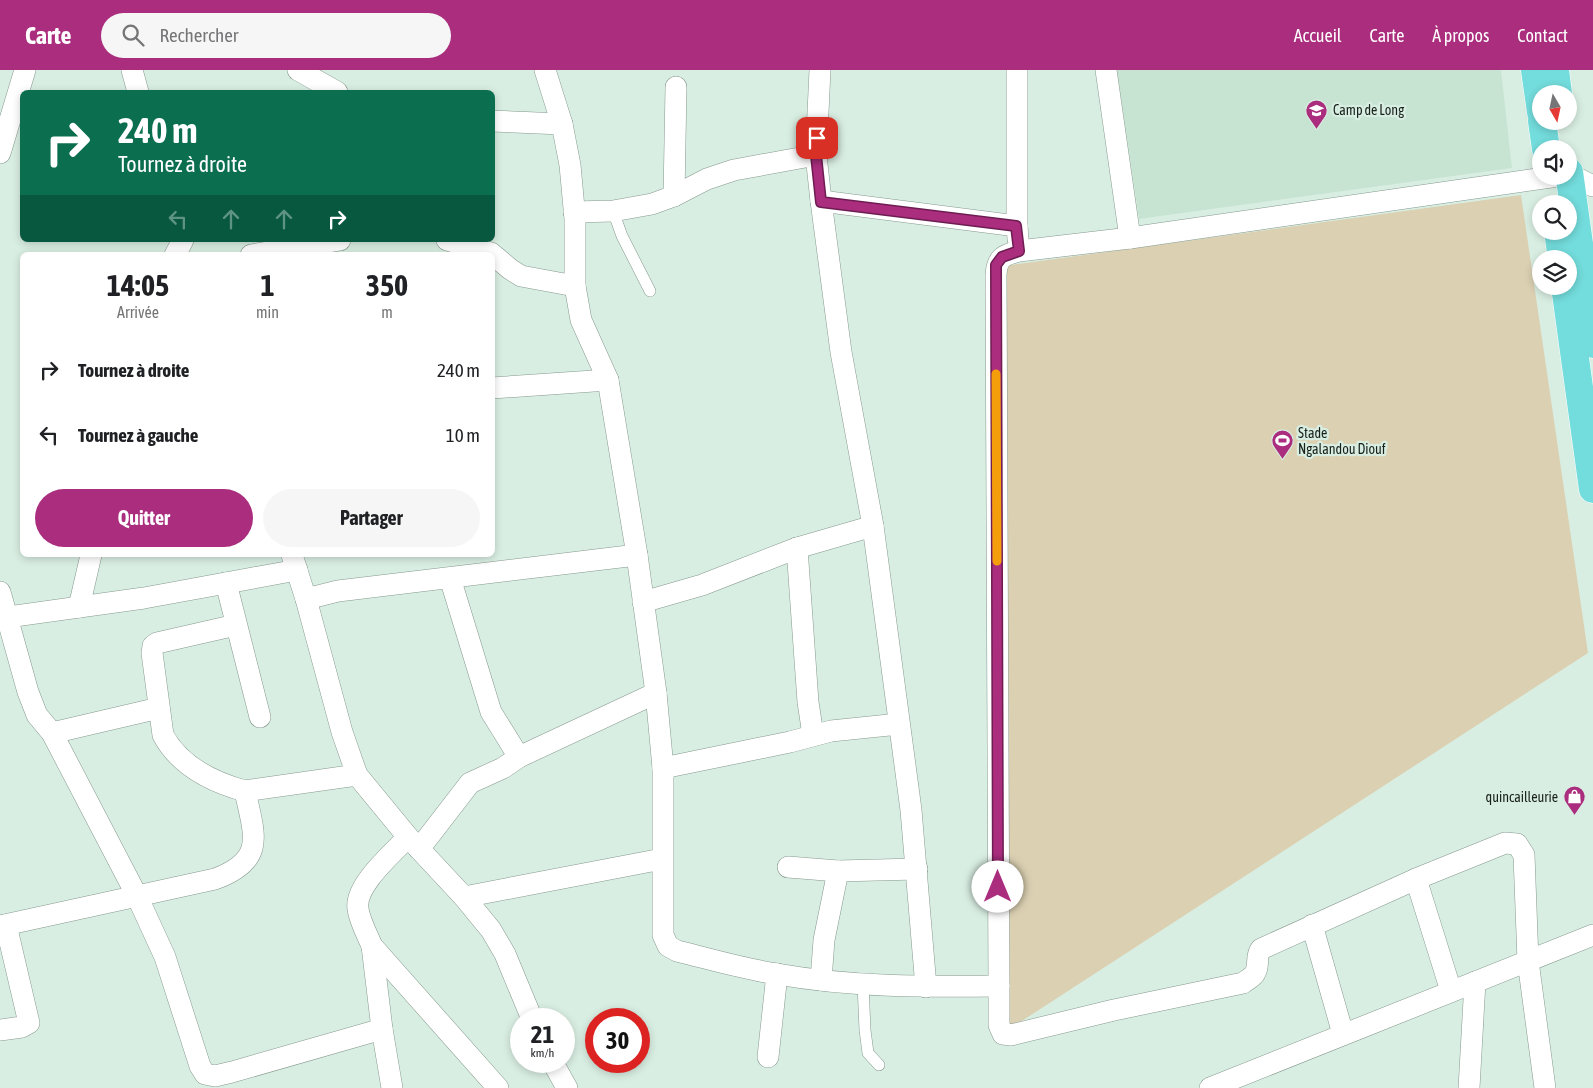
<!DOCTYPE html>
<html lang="fr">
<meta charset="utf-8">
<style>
:root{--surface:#fff;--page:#f6f6f6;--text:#202124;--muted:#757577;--accent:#aa2d7e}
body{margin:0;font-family:"Asap Condensed",sans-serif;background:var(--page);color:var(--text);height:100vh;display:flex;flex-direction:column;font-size:19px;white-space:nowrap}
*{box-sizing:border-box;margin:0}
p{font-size:16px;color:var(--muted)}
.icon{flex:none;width:28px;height:28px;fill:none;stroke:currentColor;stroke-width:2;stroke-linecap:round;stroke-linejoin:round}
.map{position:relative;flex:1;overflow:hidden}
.panel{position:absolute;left:20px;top:182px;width:475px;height:305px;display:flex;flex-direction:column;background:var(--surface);border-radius:8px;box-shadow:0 2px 8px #0003}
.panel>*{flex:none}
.guide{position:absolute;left:20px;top:20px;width:475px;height:152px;border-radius:8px;box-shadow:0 2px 8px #0003;background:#0b6e4f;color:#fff;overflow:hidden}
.needle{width:32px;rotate:171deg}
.buttons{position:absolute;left:1532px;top:15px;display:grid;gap:10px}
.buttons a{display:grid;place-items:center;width:45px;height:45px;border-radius:50%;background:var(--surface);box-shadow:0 2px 8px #0003;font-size:25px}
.speed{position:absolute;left:510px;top:938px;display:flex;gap:10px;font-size:25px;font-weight:700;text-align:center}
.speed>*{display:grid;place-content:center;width:65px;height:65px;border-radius:50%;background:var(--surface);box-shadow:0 2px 8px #0003;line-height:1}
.speed small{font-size:12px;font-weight:400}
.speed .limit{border:8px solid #d22;background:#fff;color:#111}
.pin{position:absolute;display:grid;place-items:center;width:42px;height:42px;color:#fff;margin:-21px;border-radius:10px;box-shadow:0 2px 8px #0006}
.me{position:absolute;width:55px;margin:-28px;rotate:0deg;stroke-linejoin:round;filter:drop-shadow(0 0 4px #0008)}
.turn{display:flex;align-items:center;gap:18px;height:105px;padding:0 15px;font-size:22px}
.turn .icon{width:65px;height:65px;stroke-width:2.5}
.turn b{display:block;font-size:35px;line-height:42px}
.lanes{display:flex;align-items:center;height:48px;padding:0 15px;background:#0003;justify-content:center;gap:25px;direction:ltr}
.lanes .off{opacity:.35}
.eta{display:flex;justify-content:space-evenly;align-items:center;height:85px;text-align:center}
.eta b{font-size:30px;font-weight:700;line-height:35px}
.primary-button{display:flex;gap:10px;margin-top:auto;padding:10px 15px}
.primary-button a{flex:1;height:58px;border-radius:30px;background:var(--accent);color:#fff;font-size:20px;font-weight:700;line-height:58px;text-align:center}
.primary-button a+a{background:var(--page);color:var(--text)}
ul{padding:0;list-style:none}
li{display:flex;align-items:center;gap:15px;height:65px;padding:0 15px}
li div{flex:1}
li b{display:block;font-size:19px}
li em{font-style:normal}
header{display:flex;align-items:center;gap:30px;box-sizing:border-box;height:70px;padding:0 25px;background:var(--accent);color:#fff}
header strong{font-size:24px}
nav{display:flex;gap:28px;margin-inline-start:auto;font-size:18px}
.search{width:350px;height:45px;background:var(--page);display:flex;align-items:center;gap:12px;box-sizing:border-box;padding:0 18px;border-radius:28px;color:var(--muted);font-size:19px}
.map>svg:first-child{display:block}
.built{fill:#c7e4d3}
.green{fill:#dbd0b2}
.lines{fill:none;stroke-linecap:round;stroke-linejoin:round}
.service-casing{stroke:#86998e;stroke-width:12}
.minor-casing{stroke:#86998e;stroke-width:22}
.primary-casing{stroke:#fff;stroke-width:29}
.service{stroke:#fff;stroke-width:11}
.minor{stroke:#fff;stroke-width:21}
.primary{stroke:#73dcdc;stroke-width:28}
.route-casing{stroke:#6e1d52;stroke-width:12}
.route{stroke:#aa2d7e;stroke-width:9}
.slow{stroke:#f59e0b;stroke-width:9}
.labels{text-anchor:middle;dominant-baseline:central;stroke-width:4.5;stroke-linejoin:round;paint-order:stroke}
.poi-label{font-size:14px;fill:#19211c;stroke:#d9eee2;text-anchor:start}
</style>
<header>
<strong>Carte</strong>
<div class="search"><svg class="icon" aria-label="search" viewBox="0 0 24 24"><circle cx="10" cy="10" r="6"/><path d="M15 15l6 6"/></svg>Rechercher</div>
<nav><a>Accueil</a><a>Carte</a><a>À propos</a><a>Contact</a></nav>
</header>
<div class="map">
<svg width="1593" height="1018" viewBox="0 0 1593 1018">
<rect width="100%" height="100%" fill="#d9eee2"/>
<polygon class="built" points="1117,0 1501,0 1512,98 1139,149"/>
<polygon class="green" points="1521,125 1588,583 1008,960 1004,196"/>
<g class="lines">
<defs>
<g id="service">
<polyline points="613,141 622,166 650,221"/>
<polyline points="863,914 865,960 868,983 879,995"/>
</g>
<g id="minor">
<polyline points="132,0 138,22"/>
<polyline points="298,0 337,22"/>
<path d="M545,0L562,54L570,95L575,149V216L581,250L608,310L637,485L656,623L663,698V865L668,876L677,881C710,889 743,899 777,904C850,917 925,917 999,916"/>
<polyline points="820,0 816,85 821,131 841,282 873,456 911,740 926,917"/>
<polyline points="1017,0 1017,156 1018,169"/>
<polyline points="1106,0 1130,168"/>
<polyline points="492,51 562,54"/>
<polyline points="0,83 25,0"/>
<polyline points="1569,104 1593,116"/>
<polyline points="674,126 676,17"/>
<polyline points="821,131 1017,156"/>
<polyline points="574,142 613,141 652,134 674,126 707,109 734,100 816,85"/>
<polyline points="447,170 491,183 510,199 521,206 575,216"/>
<polyline points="175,185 183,170"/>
<polyline points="251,185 340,170"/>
<polyline points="492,318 608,310"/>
<polyline points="797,478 808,632 813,665"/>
<polyline points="292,485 306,529 342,662 357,705 408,767 464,827 491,860 505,884 532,949"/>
<polyline points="450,508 491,642 519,687"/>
<polyline points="226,513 260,647"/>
<polyline points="0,522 28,622 37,645 52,663 137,826 165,887 200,996 205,1004 215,1006 232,1002 382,959"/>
<polyline points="306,529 338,521 637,485"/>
<polyline points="643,532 702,515 797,478 873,456"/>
<polyline points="79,537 91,485"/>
<polyline points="0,548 144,528 297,500"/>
<path d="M236,555L157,573L153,576L152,583L163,665C179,695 212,712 245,721L357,705"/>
<polyline points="52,663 159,638"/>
<polyline points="663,698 790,672 831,661 899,654"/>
<path d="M408,767C392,784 354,816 358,839C360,852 367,864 372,876L498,1018"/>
<polyline points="419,779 470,713 503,698 519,687 656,623"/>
<polyline points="788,797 838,801 917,799"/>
<polyline points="1416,809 1451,921"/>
<polyline points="464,827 662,789"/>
<polyline points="1312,855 1343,964"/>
<path d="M0,856L215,809C267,790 254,764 245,721"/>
<polyline points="372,876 382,959 392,1018"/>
<polyline points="821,910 824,870 838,801"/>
<polyline points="0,960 22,957 29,953 6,855"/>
<polyline points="768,987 777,904"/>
<polyline points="552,991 567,1018"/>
<polyline points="1210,1018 1593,865"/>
<polyline points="1469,1018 1475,912"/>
<path d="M1545,1018L1528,891L1524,785L1517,774L1505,773L1416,809L1261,879C1255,886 1260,895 1255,903C1253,907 1247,910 1243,913L1114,940L1011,965L1003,964L999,955V916L996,205C997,187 1004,185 1019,181L1130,168L1558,106"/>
</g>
<g id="primary">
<polyline points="1535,0 1541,42"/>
<polyline points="1555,0 1558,24"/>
<polyline points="1542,51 1546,79"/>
<polyline points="1569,102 1593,274"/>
<polyline points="1558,161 1562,189"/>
<polyline points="1565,216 1593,419"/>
</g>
</defs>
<use href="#service" class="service-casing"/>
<use href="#minor" class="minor-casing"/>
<use href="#primary" class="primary-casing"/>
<use href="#service" class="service"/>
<use href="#minor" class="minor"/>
<use href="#primary" class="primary"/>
</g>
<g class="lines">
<defs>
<polyline id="route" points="817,68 816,85 821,132 1016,156 1019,181 1002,187 996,195 998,817"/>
</defs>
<use href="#route" class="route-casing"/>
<use href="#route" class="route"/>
<polyline class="slow" points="996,304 997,491"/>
</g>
<defs>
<symbol id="school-pin" viewBox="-11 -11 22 30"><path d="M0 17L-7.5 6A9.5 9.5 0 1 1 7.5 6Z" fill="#aa2d7e" stroke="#d9eee2"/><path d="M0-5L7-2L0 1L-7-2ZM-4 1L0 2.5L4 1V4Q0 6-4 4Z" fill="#fff"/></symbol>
<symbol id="stadium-pin" viewBox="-11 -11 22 30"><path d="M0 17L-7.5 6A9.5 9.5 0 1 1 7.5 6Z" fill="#aa2d7e" stroke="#d9eee2"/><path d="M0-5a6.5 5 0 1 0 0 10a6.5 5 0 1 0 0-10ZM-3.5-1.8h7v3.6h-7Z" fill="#fff"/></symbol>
<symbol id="shop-pin" viewBox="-11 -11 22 30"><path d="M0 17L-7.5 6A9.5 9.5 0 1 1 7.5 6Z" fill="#aa2d7e" stroke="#d9eee2"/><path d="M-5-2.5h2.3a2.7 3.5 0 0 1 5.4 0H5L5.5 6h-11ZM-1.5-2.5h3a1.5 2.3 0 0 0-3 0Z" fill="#fff"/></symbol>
</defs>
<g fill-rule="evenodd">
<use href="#school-pin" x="1304" y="28" width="25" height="34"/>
<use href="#stadium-pin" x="1270" y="358" width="25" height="34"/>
<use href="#shop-pin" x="1562" y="714" width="25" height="34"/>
</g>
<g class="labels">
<g class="poi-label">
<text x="1333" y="40">Camp de Long</text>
<text x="1298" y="363">Stade<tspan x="1298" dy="16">Ngalandou Diouf</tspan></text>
<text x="1558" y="727" text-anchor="end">quincailleurie</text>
</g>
</g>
</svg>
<div class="buttons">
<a><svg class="needle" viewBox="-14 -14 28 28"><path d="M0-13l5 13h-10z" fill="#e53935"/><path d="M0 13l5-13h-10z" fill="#757577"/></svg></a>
<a><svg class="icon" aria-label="sound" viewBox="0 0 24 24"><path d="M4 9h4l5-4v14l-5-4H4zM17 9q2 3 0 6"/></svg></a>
<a><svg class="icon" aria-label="search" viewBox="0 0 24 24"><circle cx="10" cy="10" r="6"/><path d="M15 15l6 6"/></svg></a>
<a><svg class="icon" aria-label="layers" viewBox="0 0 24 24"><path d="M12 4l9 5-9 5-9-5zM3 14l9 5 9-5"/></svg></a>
</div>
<div class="speed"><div>21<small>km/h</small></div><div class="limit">30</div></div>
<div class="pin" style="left:817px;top:68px;background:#d93025"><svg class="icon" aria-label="arrive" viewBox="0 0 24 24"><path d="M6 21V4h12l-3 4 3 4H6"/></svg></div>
<svg class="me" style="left:998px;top:817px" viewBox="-20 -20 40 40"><circle r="19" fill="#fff"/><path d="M0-13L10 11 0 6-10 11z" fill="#aa2d7e"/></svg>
<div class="guide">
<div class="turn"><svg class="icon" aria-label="right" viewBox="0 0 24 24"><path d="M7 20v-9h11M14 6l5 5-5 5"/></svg><div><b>240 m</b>Tournez à droite</div></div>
<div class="lanes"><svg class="icon off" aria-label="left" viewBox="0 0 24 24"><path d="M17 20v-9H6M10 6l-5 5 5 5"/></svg><svg class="icon off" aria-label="ahead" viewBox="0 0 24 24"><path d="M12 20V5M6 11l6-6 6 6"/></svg><svg class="icon off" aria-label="ahead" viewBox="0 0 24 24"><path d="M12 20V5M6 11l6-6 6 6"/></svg><svg class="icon" aria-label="right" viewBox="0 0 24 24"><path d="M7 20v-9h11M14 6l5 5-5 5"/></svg></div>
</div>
<section class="panel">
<div class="eta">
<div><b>14:05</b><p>Arrivée</p></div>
<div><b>1</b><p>min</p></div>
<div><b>350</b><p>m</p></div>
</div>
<ul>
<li><svg class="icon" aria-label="right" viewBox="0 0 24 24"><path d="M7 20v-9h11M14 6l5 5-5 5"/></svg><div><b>Tournez à droite</b></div><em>240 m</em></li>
<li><svg class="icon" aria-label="left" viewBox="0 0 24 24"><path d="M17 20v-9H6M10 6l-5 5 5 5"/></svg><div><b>Tournez à gauche</b></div><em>10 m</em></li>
</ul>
<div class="primary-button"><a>Quitter</a><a>Partager</a></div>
</section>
</div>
